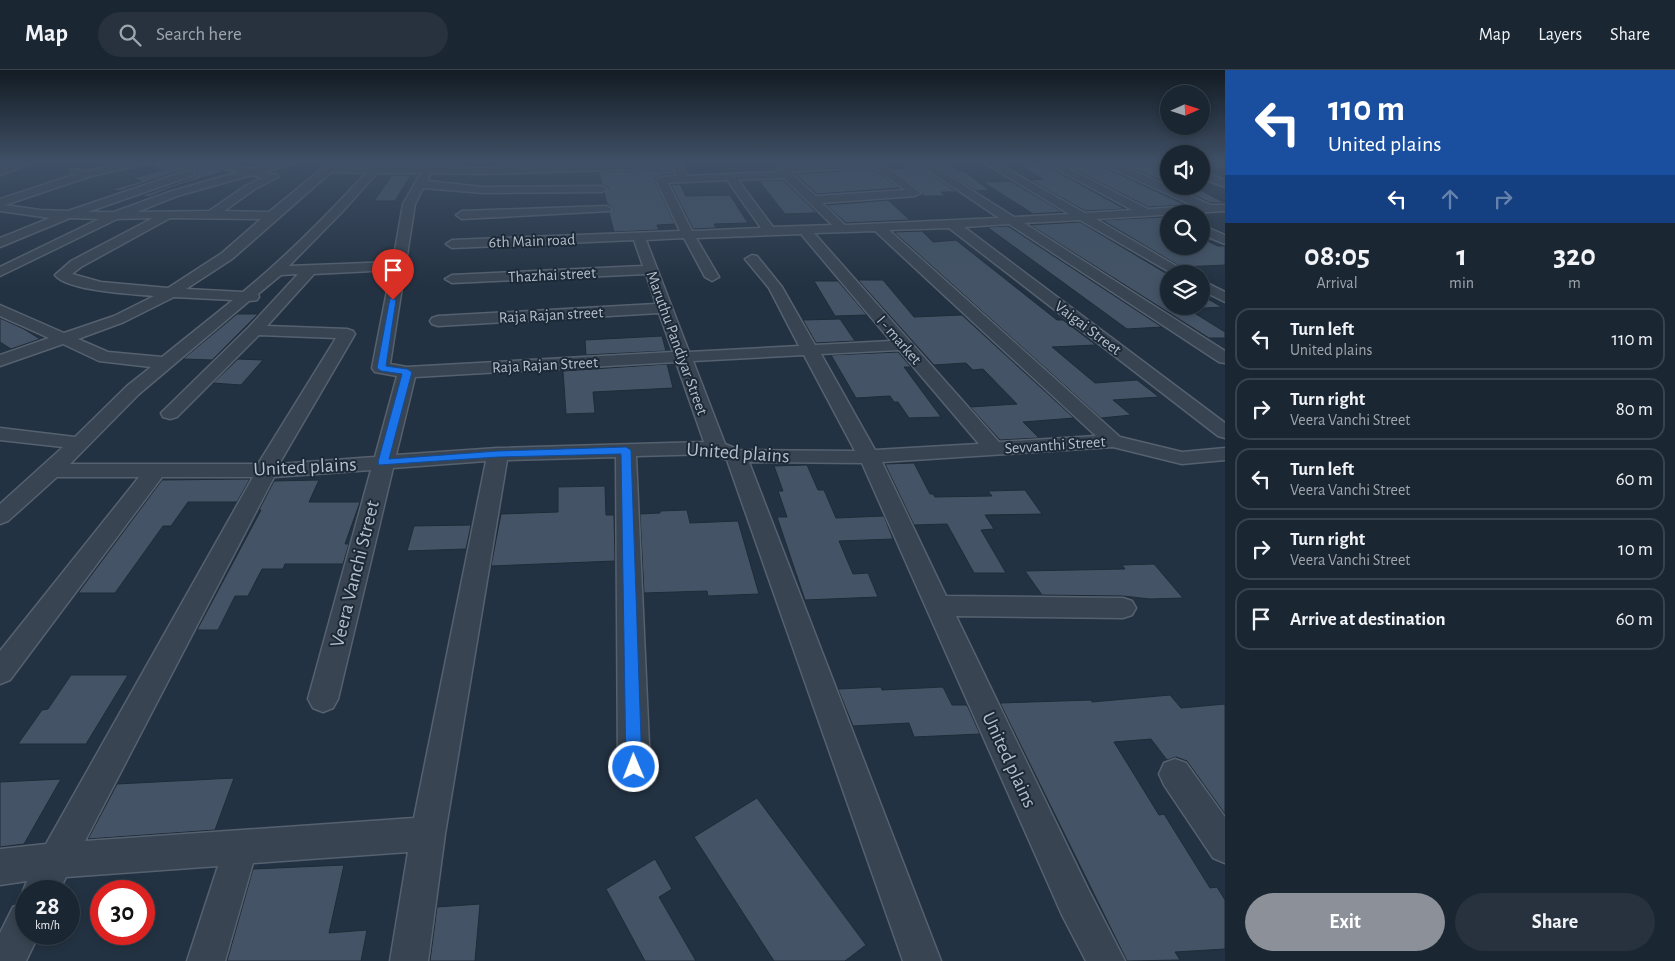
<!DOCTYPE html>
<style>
:root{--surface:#1a2632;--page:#27323e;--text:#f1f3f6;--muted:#9fa5ac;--line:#38434d;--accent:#8c9099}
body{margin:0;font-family:"Alegreya Sans",sans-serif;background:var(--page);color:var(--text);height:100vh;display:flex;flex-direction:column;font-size:19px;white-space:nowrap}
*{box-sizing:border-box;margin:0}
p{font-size:16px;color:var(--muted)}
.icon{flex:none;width:28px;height:28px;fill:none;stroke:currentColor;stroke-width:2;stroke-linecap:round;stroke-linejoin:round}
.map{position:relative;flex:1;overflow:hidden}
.sheet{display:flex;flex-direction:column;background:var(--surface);width:450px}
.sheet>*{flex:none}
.top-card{background:#1a4fa0;color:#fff;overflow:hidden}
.needle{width:32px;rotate:87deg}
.buttons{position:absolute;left:1160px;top:15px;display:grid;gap:10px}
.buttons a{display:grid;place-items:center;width:50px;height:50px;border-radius:50%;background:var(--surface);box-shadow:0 2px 8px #0003,0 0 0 1px var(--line);font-size:25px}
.speed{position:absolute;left:15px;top:810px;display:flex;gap:10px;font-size:25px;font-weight:700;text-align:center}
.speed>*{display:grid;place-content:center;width:65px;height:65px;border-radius:50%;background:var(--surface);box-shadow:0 2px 8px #0003,0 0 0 1px var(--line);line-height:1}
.speed small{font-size:12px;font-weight:400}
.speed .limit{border:8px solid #d22;background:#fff;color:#111}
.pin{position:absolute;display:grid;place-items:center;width:42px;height:42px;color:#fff;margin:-51px -21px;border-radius:50% 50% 50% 0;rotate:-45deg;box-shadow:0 0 5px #0007}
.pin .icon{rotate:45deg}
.me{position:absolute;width:55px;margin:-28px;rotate:359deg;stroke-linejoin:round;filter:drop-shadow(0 0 4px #0008)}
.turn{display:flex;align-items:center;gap:18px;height:105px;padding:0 20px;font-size:22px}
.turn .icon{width:65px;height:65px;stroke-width:2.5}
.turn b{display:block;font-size:35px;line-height:42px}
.lanes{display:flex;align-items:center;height:48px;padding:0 20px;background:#0003;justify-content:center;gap:25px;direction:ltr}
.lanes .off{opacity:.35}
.eta{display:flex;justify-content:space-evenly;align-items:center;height:85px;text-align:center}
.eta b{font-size:30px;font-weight:700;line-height:35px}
.button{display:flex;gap:10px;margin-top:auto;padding:10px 20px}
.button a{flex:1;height:58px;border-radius:30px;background:var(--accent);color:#fff;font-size:20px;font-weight:700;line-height:58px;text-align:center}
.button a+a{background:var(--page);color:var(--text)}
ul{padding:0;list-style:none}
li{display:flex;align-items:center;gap:15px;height:62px;margin:0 10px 8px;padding:0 10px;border:2px solid var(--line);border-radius:15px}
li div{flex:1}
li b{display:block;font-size:19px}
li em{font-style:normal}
header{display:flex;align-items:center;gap:30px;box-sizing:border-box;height:70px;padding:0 25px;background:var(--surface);border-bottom:1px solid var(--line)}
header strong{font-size:24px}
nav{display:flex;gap:28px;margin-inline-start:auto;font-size:18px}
.search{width:350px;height:45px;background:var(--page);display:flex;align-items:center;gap:12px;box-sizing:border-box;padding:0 18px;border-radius:28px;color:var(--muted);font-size:19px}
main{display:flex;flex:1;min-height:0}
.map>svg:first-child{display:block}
.building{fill:#445466;stroke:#1f2b38}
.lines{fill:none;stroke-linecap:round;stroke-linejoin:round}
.minor-casing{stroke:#56616f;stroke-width:3}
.minor{fill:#384451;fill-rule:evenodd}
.route{fill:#1a73e8;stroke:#114b97}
.labels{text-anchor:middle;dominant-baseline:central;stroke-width:4;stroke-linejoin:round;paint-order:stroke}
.far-street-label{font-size:16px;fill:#b4becc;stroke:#1c2936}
.street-label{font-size:20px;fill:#b4becc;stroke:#1c2936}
</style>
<header>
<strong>Map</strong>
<div class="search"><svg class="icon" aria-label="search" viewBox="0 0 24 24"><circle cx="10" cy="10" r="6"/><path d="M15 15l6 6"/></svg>Search here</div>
<nav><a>Map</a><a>Layers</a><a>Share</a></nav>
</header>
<main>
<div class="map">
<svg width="1225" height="891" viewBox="0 0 1225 891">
<rect width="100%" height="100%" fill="#233242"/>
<g class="building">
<polygon points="149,92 198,92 201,96 225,101 173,117 149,127 141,126 195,107 197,104 196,100 185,99 120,121 110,120 141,111 133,108 163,100 148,94"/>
<polygon points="898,92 914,92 957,122 941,122 945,126 919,126 923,124 922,122 892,99 906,98"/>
<polygon points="930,92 947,92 959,101 964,101 989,120 976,121"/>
<polygon points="1097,92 1101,96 1186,135 1148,137 1062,93"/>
<polygon points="1118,92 1160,92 1169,95 1169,114"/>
<polygon points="1043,93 1043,94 1125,139 1085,141 1030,110 1043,109 1016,94"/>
<polygon points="672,100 673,104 661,105 654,109 675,154 657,155 659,160 614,162 609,143 614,139 607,134 604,123 609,118 602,114 599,102"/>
<polygon points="842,101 876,101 900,118 817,124 795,104"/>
<polygon points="392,105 411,105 395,131 374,131"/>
<polygon points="775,110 783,110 817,143 785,144 759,111"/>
<polygon points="1010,111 1063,142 1033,144 983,112"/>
<polygon points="680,114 686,126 730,125 748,153 714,154 716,158 693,159 671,115"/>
<polygon points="1173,116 1193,116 1225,133 1211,133"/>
<polygon points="888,130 910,150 846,153 826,135"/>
<polygon points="1161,147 1169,151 1169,176 1201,176 1201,168 1218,176 1225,176 1225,195 1181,197 1102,150"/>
<polygon points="1080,152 1169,205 1169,236 1201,236 1201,225 1222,237 1188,239 1225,262 1225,268 1209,268 1030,155"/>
<polygon points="1008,156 1162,257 1127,259 987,157"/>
<polygon points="922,161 933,172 956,170 1057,250 1063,250 1096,275 1052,277 1095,313 1137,310 1159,327 1113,330 1131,345 1101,348 894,162"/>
<polygon points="858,210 883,210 914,247 962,245 1074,348 1023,352 1039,368 1000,370 970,337 1017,334 983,299 973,300 966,293 934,295"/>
<polygon points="814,211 838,211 867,245 835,246"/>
<polygon points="237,244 258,244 212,290 183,289"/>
<polygon points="0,248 24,259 40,269 11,279 0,272"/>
<polygon points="840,249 855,271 816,273 803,250"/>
<polygon points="662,266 666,281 586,285 585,270"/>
<polygon points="898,282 911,297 904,297 941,347 909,348 898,332 894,332 890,326 856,328 831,285"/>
<polygon points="238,289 263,290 241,315 213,313"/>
<polygon points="667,294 673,318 593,322 595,343 566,344 563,301"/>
<polygon points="914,393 930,424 933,424 935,427 992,426 988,421 1025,420 1042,444 985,445 994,459 981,460 1006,503 974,503 947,454 914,455 885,394"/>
<polygon points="807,395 818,420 824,420 836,448 884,446 893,469 839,471 853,504 868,503 878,527 805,530 777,447 787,447 778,421 783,421 774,396"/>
<polygon points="250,409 237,432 188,432 171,456 163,456 115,523 78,523 162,410"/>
<polygon points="319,410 309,432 360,432 345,474 349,474 343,494 285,494 283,499 262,499 248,526 235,526 218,560 197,560 261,440 259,440 274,411"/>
<polygon points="605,416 606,445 614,445 615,491 491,496 501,444 558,442 558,417"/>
<polygon points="687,440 690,453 738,451 759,524 708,526 707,521 644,523 640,444 660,443 660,441"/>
<polygon points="471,455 466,479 407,481 414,456"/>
<polygon points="1154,494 1183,528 1150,529 1123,526 1042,525 1025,501 1125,499 1122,495"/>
<polygon points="71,605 128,605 86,674 18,674 42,640 48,639"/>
<polygon points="881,617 882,620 943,617 952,635 967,635 980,664 914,667 909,653 853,656 838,619"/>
<polygon points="1170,625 1181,638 1225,634 1225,744 1187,691 1176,687 1167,690 1151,669 1114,672 1159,745 1164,744 1210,818 1217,817 1225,830 1225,879 1175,882 1180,890 1127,891 1000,633 1091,630 1092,632"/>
<polygon points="234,708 215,760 88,769 117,714"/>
<polygon points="61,709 24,774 0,777 0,712"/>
<polygon points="757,728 866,875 845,891 774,891 694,767"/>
<polygon points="655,789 672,819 659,827 696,891 645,891 606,819"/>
<polygon points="344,795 329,863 367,860 361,891 227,891 253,799"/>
<polygon points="480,834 475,891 430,891 437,837"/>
</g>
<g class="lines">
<defs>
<g id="minor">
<polygon points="21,92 35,92 0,105 0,99"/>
<path d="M130,92H147L146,94L91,106L5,135L40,140L68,141L186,101H194L195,103L194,105L88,142H114L169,122L239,102L201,94L200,92H218L251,99L278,92H293L292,94L264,102L277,105L278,107L255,119L224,141L269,142L324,97H371L376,92H384L382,97H424L427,92H437L434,97L482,98L680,92L687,106L778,102L777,100L782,97L834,94L833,92L883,94L921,123L915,126L822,133L845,155L999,148L916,92H927L1014,147L1069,144L983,92H995L1085,143L1132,140L1044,92H1056L1148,139L1194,136L1102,94L1101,92H1114L1211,135H1225V141C1180,144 1141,146 1096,149L1190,204H1173L1080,150L1024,153L1225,281V293L1219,292L1009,154L964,157L1225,353V368L1218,366L949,158L889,160L1120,367L1182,382L1225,378V390L1182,394L1113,377L882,392L946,526L1123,528L1132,531L1136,538L1132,545L1123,548L956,546L1088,819L1125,891H1086L1062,845L862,393L749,392L941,891H903L727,390L713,384L636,386L650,697L645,707L634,712L623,707L618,697L616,387L507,390L445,764L428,891H390L408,782L253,793L225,891H187L218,796L66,807L59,821H26V829L23,821L27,811L0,815V779L46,774L253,407H162L10,610L0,614V581L139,407H57L8,451L0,454V434L63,377L0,370V358L75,367L127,316L151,297L99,291L63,274L0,296V285L49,268L0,246V235L64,263L114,246L154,226C133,224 67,221 55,205L71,191L153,148L117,149L0,206V197L99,149L70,148L0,177V168L50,148L0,141V129L76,104L71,103V99L88,101ZM673,98L676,106L661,107L656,110L680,161L452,170L446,174L452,178L634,170L643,196L452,205L445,209L452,213L646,204L656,234L438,246L432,248L430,251L432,254L438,256L659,243L673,282L407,297L390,294L415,134L423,118L483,123L602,122L607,119L602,116L483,117L427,111L431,103L482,104ZM842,99H877L905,120L816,126L790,102ZM331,102L366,103C327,145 287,186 243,222L186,219L232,189ZM377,103H421L403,134L393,192L289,196L342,142ZM252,105L263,108L247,115L209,141L137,142L177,126ZM784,108L832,155L773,157L738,110ZM727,110L761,158L692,161L668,113ZM170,148L261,149L222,183L168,218L101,212L72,204L81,197ZM875,161L1096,366L999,372L814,163ZM801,164L891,271L815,275L782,217L757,186L752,185L745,189L769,218L799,276L689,282L646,170L684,168L705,207L712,211L719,207L696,168ZM391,200L372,298L375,302L397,306L375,387L279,394L355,264L353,261L347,259L267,256L314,204ZM298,204L249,257L161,343L163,347L170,349L177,347L259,265L336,268L258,394H70L139,324L249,231L257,230L259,227L258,224L281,205ZM174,227L233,230L162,287L108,282L78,269L124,252ZM899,280L979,374L875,380L821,284ZM804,285L855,381L739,380L725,374L693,291ZM676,292L704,372L498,378L396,385L415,307ZM486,391L414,748L85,771L274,407L371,400L308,629L313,638L323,642L333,638L338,629L393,398Z"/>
<polygon points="1201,92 1225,92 1225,95 1201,96"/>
<polygon points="1201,101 1225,110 1225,117 1201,108"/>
<polygon points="606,136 612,139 610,141 462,149 456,145 462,141"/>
<polygon points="1201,155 1225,165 1225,174 1201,164"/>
<polygon points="1201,210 1225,222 1225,232 1201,220"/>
<polygon points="1175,689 1186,693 1225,747 1225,793 1213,788 1164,715 1159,704 1164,693"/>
<polygon points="26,832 26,864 39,864 26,891 0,891 0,863 13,837"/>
</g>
</defs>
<use href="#minor" class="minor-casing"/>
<use href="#minor" class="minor"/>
</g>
<linearGradient id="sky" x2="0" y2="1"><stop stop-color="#131c24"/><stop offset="0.42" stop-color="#3f4f65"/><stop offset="1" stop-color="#3f4f65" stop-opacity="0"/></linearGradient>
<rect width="1225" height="217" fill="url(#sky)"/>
<polygon class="route" points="390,228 396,230 386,296 407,299 412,302 389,389 498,381 626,377 631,380 642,697 640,702 634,705 629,702 626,697 621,384 498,387 379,395 378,392 402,304 381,301 377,298"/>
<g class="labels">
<g class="far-street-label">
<text transform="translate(532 171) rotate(-2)">6th Main road</text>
<text transform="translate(552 205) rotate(-3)">Thazhai street</text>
<text transform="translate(551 245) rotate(-3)">Raja Rajan street</text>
<text transform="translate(1088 258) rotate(37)">Vaigai Street</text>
<text transform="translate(899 270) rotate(49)">I - market</text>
<text transform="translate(677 273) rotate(70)">Maruthu Pandiyar Street</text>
<text transform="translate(545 295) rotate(-3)">Raja Rajan Street</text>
<text transform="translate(1055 375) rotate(-4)">Sevvanthi Street</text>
</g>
<g class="street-label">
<text transform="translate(738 383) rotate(4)">United plains</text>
<text transform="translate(305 397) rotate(-3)">United plains</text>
<text transform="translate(355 504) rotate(-76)">Veera Vanchi Street</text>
<text transform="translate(1009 690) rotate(65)">United plains</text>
</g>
</g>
</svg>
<div class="buttons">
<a><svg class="needle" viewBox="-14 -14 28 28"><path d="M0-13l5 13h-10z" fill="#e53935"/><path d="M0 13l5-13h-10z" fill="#9fa5ac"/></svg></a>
<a><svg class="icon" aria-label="sound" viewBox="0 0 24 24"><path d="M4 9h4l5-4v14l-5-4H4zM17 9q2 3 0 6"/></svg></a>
<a><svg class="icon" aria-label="search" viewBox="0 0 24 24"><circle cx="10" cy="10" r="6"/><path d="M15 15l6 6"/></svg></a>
<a><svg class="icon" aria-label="layers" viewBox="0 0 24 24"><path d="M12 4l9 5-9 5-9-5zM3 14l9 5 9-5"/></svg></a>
</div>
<div class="speed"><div>28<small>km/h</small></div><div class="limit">30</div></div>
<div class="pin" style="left:393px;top:230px;background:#d93025"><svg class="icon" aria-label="arrive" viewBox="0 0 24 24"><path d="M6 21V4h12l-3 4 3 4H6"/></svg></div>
<svg class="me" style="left:634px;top:697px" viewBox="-20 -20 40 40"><circle r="17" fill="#1a73e8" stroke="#fff" stroke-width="3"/><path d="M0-11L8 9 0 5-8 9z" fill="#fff"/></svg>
</div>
<section class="sheet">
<div class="top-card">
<div class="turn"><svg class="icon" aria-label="left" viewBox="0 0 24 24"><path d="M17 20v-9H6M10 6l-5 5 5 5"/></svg><div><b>110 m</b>United plains</div></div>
<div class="lanes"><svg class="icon" aria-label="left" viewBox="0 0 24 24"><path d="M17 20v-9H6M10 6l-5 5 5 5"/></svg><svg class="icon off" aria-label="ahead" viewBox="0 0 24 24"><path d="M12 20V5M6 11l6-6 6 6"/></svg><svg class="icon off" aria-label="right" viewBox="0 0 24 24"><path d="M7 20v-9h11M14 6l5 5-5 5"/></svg></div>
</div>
<div class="eta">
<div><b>08:05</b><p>Arrival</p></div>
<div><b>1</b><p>min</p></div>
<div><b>320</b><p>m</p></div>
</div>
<ul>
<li><svg class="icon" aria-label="left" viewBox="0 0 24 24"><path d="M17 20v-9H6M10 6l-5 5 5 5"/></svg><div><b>Turn left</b><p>United plains</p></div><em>110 m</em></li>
<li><svg class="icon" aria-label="right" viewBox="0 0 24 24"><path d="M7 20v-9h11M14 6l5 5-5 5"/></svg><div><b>Turn right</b><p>Veera Vanchi Street</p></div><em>80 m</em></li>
<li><svg class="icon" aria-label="left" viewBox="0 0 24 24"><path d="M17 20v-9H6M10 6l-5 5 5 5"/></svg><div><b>Turn left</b><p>Veera Vanchi Street</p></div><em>60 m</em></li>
<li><svg class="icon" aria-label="right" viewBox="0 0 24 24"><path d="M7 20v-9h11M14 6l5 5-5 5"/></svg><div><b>Turn right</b><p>Veera Vanchi Street</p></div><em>10 m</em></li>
<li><svg class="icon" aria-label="arrive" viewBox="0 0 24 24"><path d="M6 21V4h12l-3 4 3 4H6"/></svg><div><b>Arrive at destination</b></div><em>60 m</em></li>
</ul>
<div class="button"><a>Exit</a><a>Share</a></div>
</section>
</main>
